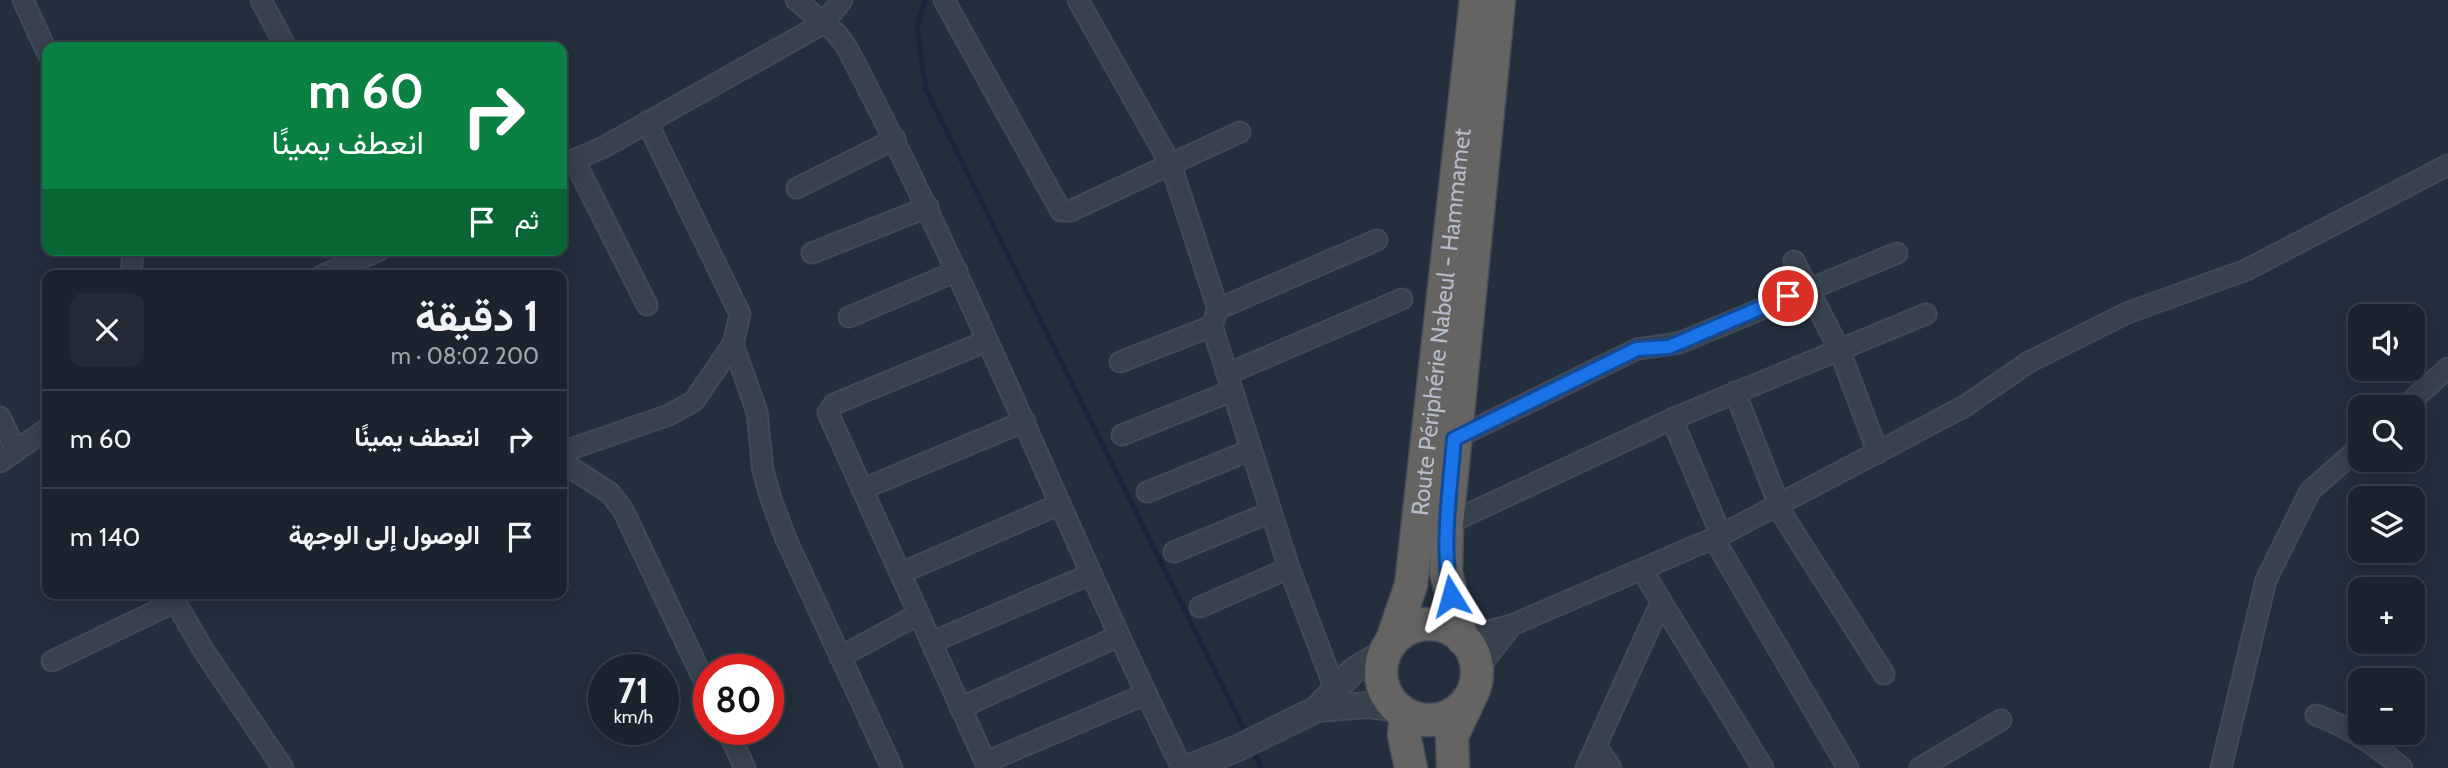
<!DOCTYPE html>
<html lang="ar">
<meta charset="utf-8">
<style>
:root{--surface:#1b232e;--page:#242b36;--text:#f1f3f6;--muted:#a0a4aa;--line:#39404a}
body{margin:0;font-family:Cabin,Vazirmatn,sans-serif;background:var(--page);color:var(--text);direction:rtl;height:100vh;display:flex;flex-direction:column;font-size:26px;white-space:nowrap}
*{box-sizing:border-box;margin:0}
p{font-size:23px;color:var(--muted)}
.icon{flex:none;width:38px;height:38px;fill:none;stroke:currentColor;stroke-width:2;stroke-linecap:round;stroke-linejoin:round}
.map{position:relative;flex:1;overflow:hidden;direction:ltr}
.details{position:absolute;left:42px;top:270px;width:525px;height:329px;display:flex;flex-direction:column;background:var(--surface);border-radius:14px;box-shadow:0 4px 18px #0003,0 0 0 2px var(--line);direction:rtl}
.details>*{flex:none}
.guide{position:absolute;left:42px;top:42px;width:525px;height:214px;border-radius:14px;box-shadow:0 4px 18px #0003,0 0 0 2px var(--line);direction:rtl;background:#0b8043;color:#fff;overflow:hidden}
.controls{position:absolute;left:2348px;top:304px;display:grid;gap:14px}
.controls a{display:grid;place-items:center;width:77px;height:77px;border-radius:14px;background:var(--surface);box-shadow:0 4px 18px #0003,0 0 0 2px var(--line);font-size:35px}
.speed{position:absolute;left:588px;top:654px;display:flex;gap:14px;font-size:35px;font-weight:700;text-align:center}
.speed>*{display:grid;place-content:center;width:91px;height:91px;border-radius:50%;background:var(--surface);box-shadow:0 4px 18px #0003,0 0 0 2px var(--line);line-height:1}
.speed small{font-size:18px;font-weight:400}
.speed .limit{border:10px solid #d22;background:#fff;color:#111}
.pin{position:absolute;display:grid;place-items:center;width:60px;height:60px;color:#fff;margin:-30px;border:4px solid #fff;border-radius:50%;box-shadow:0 2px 7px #0007}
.me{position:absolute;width:77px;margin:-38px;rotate:352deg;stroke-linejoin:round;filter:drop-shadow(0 0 5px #0008)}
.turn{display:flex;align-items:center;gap:24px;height:147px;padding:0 28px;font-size:32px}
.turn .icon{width:91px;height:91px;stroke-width:2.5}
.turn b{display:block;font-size:49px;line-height:60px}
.then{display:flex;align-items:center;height:66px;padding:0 28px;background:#0003;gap:14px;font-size:26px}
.round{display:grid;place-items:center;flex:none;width:74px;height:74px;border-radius:14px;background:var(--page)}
.overview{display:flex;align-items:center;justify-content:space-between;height:119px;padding:0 28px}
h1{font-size:42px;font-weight:700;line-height:52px}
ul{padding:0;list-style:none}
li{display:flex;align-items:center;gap:21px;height:98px;padding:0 28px;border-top:2px solid var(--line)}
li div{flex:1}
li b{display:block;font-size:26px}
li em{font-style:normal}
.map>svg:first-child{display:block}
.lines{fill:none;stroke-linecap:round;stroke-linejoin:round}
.stream{stroke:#17263c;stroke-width:5}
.minor-casing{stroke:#414a57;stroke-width:23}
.tertiary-casing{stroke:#414a57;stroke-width:28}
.trunk-casing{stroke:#434c59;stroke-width:35}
.minor{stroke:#38414e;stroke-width:19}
.tertiary{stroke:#38414e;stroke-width:24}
.trunk{stroke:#656462;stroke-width:32}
.route-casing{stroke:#114b97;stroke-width:18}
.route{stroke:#1a73e8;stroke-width:12}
.labels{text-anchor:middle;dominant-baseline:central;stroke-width:7;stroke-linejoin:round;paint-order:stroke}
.street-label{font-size:24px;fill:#b4bcc9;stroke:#1d2633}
</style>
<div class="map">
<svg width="2448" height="768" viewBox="0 0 2448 768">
<rect width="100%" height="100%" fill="#242f3e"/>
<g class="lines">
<g class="stream">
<polyline points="925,0 917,27 926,90 1247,735"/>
<polyline points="1252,747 1261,768"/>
</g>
<defs>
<g id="minor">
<polyline points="23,0 47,52"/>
<polyline points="261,0 286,47"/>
<path d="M796,0L836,33L846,46C970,281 1065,530 1182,768"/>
<polyline points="944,0 1061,211 1070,211 1240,132"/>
<polyline points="1078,0 1171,165 1218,309 1212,326 1289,568 1336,692"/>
<polyline points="647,122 740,314 733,344 757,412 763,471 771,499 786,539 892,768"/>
<polyline points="574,160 647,305"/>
<polyline points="562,165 604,147 824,23 842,0"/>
<polyline points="797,188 895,139"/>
<polyline points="812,253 928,207"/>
<polyline points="1794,261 1839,349 1878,453"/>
<polyline points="131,275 133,250"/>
<polyline points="323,275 380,250"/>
<polyline points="1218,309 1377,240"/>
<polyline points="849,317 957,271"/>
<polyline points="987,341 834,404 828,413 988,768"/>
<polyline points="1120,362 1212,326"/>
<polyline points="1227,374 1402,299"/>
<polyline points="1735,392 1779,505"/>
<polyline points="2403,408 2448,368"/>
<polyline points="0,417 16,451"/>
<polyline points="1672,419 1721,535"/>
<polyline points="1122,435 1232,391"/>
<polyline points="1454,439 1637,349 1679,343 1897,253"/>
<polyline points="562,452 669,415 694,401 733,344"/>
<polyline points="0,462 47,429"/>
<polyline points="562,462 610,493 623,510 709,691"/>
<polyline points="863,489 1025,421"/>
<polyline points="1147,492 1251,450"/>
<polyline points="1777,506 1884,674"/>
<polyline points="1447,524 1672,419 1926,314"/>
<polyline points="1714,539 1848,768"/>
<polyline points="1174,552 1271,512"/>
<polyline points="1642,570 1763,768"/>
<polyline points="901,573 1060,504"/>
<polyline points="170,593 204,651 283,768"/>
<polyline points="1200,607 1289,568"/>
<polyline points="1462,638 1512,625 1721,535 1965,406 2029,362 2127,313 2246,270 2448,165"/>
<polyline points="932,642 1091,574"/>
<polyline points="840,657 919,614"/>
<polyline points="52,661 175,602"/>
<polyline points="1476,671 1512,625"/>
<polyline points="960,708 1119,636"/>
<path d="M2316,715C2349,727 2376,745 2402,768"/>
<polyline points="727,730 745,768"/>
<polyline points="1596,746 1611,768"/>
<polyline points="986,762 1146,694"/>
<polyline points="1586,768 1661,602"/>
<polyline points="1920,768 2001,720"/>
<polyline points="2221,768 2266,580 2310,491 2361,446"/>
</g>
<g id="tertiary">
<polyline points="1317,709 1368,705 1397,709"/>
<polyline points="1187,768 1236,749 1317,709 1353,671 1386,651"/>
</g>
<g id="trunk">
<circle cx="1429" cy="672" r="48"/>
<polyline points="1462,638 1446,572 1447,524 1499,0"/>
<path id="s1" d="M1391,643L1411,585L1476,0"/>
<polyline points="1406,715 1404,735 1411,768"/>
<polyline points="1453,768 1452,736 1469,700"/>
</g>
</defs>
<use href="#minor" class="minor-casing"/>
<use href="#tertiary" class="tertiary-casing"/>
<use href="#trunk" class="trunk-casing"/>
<use href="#minor" class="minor"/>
<use href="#tertiary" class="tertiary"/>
<use href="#trunk" class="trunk"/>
</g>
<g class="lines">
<defs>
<path id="route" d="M1451,596C1441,545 1450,491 1454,439L1637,349L1669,347L1788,296"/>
</defs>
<use href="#route" class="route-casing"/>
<use href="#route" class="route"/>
</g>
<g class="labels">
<g class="street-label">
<text stroke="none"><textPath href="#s1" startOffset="326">Route Périphérie Nabeul - Hammamet</textPath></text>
</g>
</g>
</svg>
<div class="controls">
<a><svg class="icon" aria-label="sound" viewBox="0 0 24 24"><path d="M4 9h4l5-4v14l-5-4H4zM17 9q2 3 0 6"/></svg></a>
<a><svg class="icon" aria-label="search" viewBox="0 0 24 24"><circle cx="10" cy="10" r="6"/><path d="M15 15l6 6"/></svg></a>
<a><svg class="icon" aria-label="layers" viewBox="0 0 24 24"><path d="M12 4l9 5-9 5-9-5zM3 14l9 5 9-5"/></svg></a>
<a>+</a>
<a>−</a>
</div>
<div class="speed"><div>71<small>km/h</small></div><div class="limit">80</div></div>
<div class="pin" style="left:1788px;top:296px;background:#d93025"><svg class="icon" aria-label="arrive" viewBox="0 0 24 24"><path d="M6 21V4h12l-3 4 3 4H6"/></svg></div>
<svg class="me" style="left:1451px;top:596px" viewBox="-20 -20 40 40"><path d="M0-17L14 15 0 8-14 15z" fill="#1a73e8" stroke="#fff" stroke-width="4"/></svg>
<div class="guide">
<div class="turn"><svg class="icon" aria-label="right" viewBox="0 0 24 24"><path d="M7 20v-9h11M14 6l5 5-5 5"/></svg><div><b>60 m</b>انعطف يمينًا</div></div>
<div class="then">ثم<svg class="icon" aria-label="arrive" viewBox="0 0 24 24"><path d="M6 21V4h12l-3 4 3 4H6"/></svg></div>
</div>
<section class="details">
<div class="overview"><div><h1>1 دقيقة</h1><p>200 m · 08:02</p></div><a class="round"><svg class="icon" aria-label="close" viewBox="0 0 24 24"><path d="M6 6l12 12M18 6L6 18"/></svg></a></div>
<ul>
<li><svg class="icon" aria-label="right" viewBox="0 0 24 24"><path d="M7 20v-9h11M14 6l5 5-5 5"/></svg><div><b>انعطف يمينًا</b></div><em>60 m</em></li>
<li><svg class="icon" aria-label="arrive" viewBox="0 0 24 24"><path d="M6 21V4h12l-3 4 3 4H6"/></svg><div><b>الوصول إلى الوجهة</b></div><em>140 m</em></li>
</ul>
</section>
</div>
